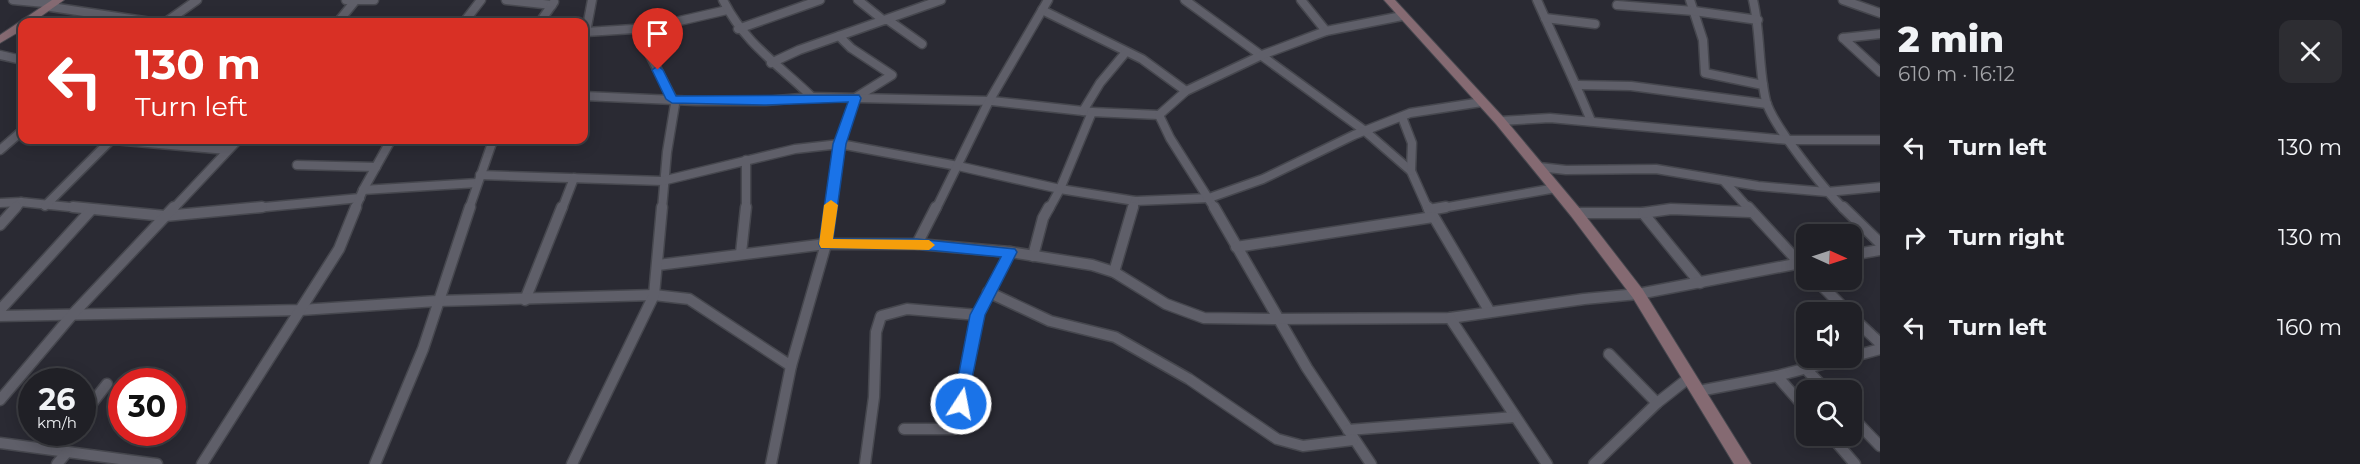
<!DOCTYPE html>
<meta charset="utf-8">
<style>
:root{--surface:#202026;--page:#2d2d32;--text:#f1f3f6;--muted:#a2a3a7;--line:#3d3e43}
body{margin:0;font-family:Montserrat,sans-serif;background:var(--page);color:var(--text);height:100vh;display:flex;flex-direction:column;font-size:22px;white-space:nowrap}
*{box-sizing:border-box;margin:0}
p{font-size:20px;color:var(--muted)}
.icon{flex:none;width:33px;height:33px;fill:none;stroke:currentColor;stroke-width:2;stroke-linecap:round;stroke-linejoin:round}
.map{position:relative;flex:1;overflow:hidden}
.sheet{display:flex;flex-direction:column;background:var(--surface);width:480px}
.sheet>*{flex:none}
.top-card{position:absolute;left:18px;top:18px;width:570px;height:126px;border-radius:12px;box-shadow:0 3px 15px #0003,0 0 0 2px var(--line);background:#d93025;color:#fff;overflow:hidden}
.needle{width:39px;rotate:93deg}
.fabs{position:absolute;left:1796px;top:224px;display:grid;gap:12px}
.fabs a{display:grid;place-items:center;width:66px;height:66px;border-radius:12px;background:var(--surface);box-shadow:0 3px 15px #0003,0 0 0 2px var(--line);font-size:30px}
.speed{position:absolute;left:18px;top:368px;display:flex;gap:12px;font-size:30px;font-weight:700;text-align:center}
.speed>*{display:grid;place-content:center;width:78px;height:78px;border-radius:50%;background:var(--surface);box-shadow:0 3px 15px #0003,0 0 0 2px var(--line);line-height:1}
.speed small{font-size:15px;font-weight:400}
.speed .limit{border:9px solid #d22;background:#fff;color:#111}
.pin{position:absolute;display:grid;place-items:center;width:51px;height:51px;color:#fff;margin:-62px -26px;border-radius:50% 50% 50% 0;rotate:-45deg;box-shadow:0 0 6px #0007}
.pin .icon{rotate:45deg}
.me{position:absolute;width:66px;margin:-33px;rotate:11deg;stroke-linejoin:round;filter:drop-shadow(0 0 4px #0008)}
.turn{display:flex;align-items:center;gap:21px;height:126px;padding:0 18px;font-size:27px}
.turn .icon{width:78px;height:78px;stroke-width:2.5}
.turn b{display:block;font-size:42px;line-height:51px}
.round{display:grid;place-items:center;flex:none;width:63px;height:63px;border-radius:12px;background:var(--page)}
.head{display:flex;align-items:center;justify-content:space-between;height:102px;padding:0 18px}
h1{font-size:36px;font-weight:800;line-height:45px}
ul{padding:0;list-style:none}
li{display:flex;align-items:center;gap:18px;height:90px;padding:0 18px}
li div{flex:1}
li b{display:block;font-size:22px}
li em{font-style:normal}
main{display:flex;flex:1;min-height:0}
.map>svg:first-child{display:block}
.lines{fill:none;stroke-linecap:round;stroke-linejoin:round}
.street-far1-casing{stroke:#46474e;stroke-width:11}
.street-casing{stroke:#46474e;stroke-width:13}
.secondary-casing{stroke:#46474e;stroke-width:2}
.street-far1{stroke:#5f5f69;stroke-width:8}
.street{stroke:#5f5f69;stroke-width:10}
.secondary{fill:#856a72;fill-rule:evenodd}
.route{fill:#1a73e8;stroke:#114b97;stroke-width:1.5}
.slow{fill:#f59e0b}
</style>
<main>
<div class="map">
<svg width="1880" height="464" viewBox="0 0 1880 464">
<rect width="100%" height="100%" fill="#2a2a33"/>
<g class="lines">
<defs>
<g id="street-far1">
<polyline points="13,0 55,4"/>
<polyline points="346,0 374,0"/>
<polyline points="506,0 552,5"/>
<polyline points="592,0 586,32 649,28 727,10"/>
<path d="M723,0C745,44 778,64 812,97"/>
<polyline points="858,0 883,20 888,20 922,44"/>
<polyline points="1185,0 1365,131 1411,171 1428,209"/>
<polyline points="1301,0 1326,31"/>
<path d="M1537,0C1555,41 1574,79 1591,121"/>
<polyline points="1690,0 1703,40 1705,73 1763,85"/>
<path d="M1753,0C1761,33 1758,68 1766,101C1773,126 1824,189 1844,209"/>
<polyline points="1843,0 1880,13"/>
<polyline points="1617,5 1694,11 1758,20"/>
<polyline points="51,7 151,22"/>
<polyline points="1042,10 1142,59 1186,91"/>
<polyline points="1545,18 1595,24"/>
<polyline points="166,22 197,0"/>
<polyline points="338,22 355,1"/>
<polyline points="464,22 481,0"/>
<polyline points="540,22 554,2"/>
<polyline points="649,28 650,55 675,104 667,152 662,209"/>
<polyline points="738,29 820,0"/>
<polyline points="839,36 851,48 892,75 855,98 840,144 958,166 1060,189 1135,201 1209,198 1263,179 1354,135 1410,113 1482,102"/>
<polyline points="1843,38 1880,72"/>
<polyline points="1843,38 1880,34"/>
<polyline points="0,55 22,60"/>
<polyline points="771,63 799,50 941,0"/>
<polyline points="1578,85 1631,86 1767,104"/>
<polyline points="584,96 696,101 766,101 812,97 992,101 1092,112"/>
<polyline points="1083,111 1100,83 1126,52"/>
<polyline points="1402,117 1412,143 1411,171"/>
<polyline points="1500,121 1550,118 1789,140 1880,140"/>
<polyline points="114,140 227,150"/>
<polyline points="0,150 22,131"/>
<polyline points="297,165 376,167"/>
<polyline points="1539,167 1566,170 1656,169 1758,186 1827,192 1880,187"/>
<polyline points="480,175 662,181 795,149 840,144 831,209"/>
<polyline points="1724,181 1749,209"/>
<polyline points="363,190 477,183"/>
<polyline points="0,203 21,202 89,209"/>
<polyline points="45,206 111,140"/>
<polyline points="15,209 21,202"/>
<polyline points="173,209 238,140"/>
<polyline points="245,209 360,198"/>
<polyline points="355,209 363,190 391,140"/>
<polyline points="469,209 493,140"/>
<polyline points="562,209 574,178"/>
<polyline points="746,209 746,160"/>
<polyline points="936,209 988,103 1048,0"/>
<polyline points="1049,209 1060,189 1092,112 1159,115"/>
<polyline points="1133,209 1135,201"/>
<polyline points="1215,209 1170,138 1159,115 1186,91 1262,55 1326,31 1402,16"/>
<polyline points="1437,209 1556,188"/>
</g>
<g id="street">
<polyline points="73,207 165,216 262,207"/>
<polyline points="1214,207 1307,368 1371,464"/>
<polyline points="1428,207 1490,312"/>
<polyline points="1748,207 1806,270"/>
<polyline points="1843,207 1880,243"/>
<polyline points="1429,210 1446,207"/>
<polyline points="1576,213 1643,213 1700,283"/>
<polyline points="1643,213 1671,209 1750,212"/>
<polyline points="0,225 16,207"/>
<polyline points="917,244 936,207"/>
<polyline points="1236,247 1433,217"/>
<polyline points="741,253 746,207"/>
<polyline points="1851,255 1880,250"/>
<polyline points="1033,256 1043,218 1049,207"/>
<polyline points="658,265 826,244 917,244 1010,252 1092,265 1114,272 1166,304 1204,318 1277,319 1450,318 1584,299 1638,294 1806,262"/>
<polyline points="1114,272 1133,207"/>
<polyline points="1815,279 1848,312"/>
<polyline points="988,292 1050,321 1115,337 1189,379 1277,439 1303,446 1353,440"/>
<polyline points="525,300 562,207"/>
<polyline points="0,310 91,210"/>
<polyline points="0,316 301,310 437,301 654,295 689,299 791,366"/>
<polyline points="1851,316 1880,343"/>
<polyline points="1450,318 1547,464"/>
<polyline points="1609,354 1657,403"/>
<polyline points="1851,357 1880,349"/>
<polyline points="1805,368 1826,390"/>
<polyline points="1777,376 1806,409"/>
<polyline points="1699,391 1777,376 1849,357"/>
<polyline points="0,400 72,315 174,207"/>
<polyline points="82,416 107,384"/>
<polyline points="1851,416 1880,446"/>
<polyline points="904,429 954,429 957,426 978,315 1010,252"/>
<polyline points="1348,430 1515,417"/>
<polyline points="1830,435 1855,464"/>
<polyline points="0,443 157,464"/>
<polyline points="56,450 70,432"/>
<polyline points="57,464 67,452"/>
<polyline points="202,464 339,249 356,207"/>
<polyline points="375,464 423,349 470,207"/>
<polyline points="572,464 654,295 662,207"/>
<polyline points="771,464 791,366 826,244 831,207"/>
<polyline points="865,464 874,397 876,332 881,316 907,309 978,315"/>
<polyline points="1594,464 1657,403 1690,377"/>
</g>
<g id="secondary">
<polygon points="52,0 64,0 33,22 22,22 22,30 0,43 0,35"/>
<polygon points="1384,0 1395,0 1504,118 1581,210 1643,290 1751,464 1734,464 1633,298 1571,216 1496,124"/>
</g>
</defs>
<use href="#street-far1" class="street-far1-casing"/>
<use href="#street" class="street-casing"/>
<use href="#secondary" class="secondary-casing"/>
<use href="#street-far1" class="street-far1"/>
<use href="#street" class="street"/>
<use href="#secondary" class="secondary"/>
</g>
<polygon class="route" points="658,66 663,70 676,96 859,95 861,98 846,144 833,239 917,239 1015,249 1017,252 985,315 966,408 961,410 955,408 953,404 970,315 1001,257 917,249 821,248 819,244 833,144 848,102 766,105 672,103 666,99 652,70"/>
<polygon class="slow" points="831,200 838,205 833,239 929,240 935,245 929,250 821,248 819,244 824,205"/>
</svg>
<div class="fabs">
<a><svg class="needle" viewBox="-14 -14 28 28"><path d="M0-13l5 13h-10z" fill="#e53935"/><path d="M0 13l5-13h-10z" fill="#a2a3a7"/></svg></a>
<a><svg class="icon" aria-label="sound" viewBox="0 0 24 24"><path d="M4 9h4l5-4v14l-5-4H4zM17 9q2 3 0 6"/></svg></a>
<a><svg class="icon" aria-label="search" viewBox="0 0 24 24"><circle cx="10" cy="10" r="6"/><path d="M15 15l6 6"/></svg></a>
</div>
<div class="speed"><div>26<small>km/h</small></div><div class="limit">30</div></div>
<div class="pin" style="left:658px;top:70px;background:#d93025"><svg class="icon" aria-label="arrive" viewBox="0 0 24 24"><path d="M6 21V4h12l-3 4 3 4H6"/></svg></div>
<svg class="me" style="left:961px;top:404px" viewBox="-20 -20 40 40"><circle r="17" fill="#1a73e8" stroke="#fff" stroke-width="3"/><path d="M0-11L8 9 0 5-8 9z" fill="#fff"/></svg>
<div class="top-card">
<div class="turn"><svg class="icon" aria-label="left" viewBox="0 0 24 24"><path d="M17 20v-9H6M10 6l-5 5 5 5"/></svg><div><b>130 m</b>Turn left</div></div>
</div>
</div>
<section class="sheet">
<div class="head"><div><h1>2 min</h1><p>610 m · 16:12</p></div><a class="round"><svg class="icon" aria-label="close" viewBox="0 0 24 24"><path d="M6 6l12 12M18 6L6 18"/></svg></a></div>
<ul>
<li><svg class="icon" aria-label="left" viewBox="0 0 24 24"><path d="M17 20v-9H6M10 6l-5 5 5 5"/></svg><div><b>Turn left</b></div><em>130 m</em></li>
<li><svg class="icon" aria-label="right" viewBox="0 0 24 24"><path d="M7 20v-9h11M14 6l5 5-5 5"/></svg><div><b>Turn right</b></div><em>130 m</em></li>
<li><svg class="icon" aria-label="left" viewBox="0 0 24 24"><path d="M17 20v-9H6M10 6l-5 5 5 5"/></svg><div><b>Turn left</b></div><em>160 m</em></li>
</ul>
</section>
</main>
